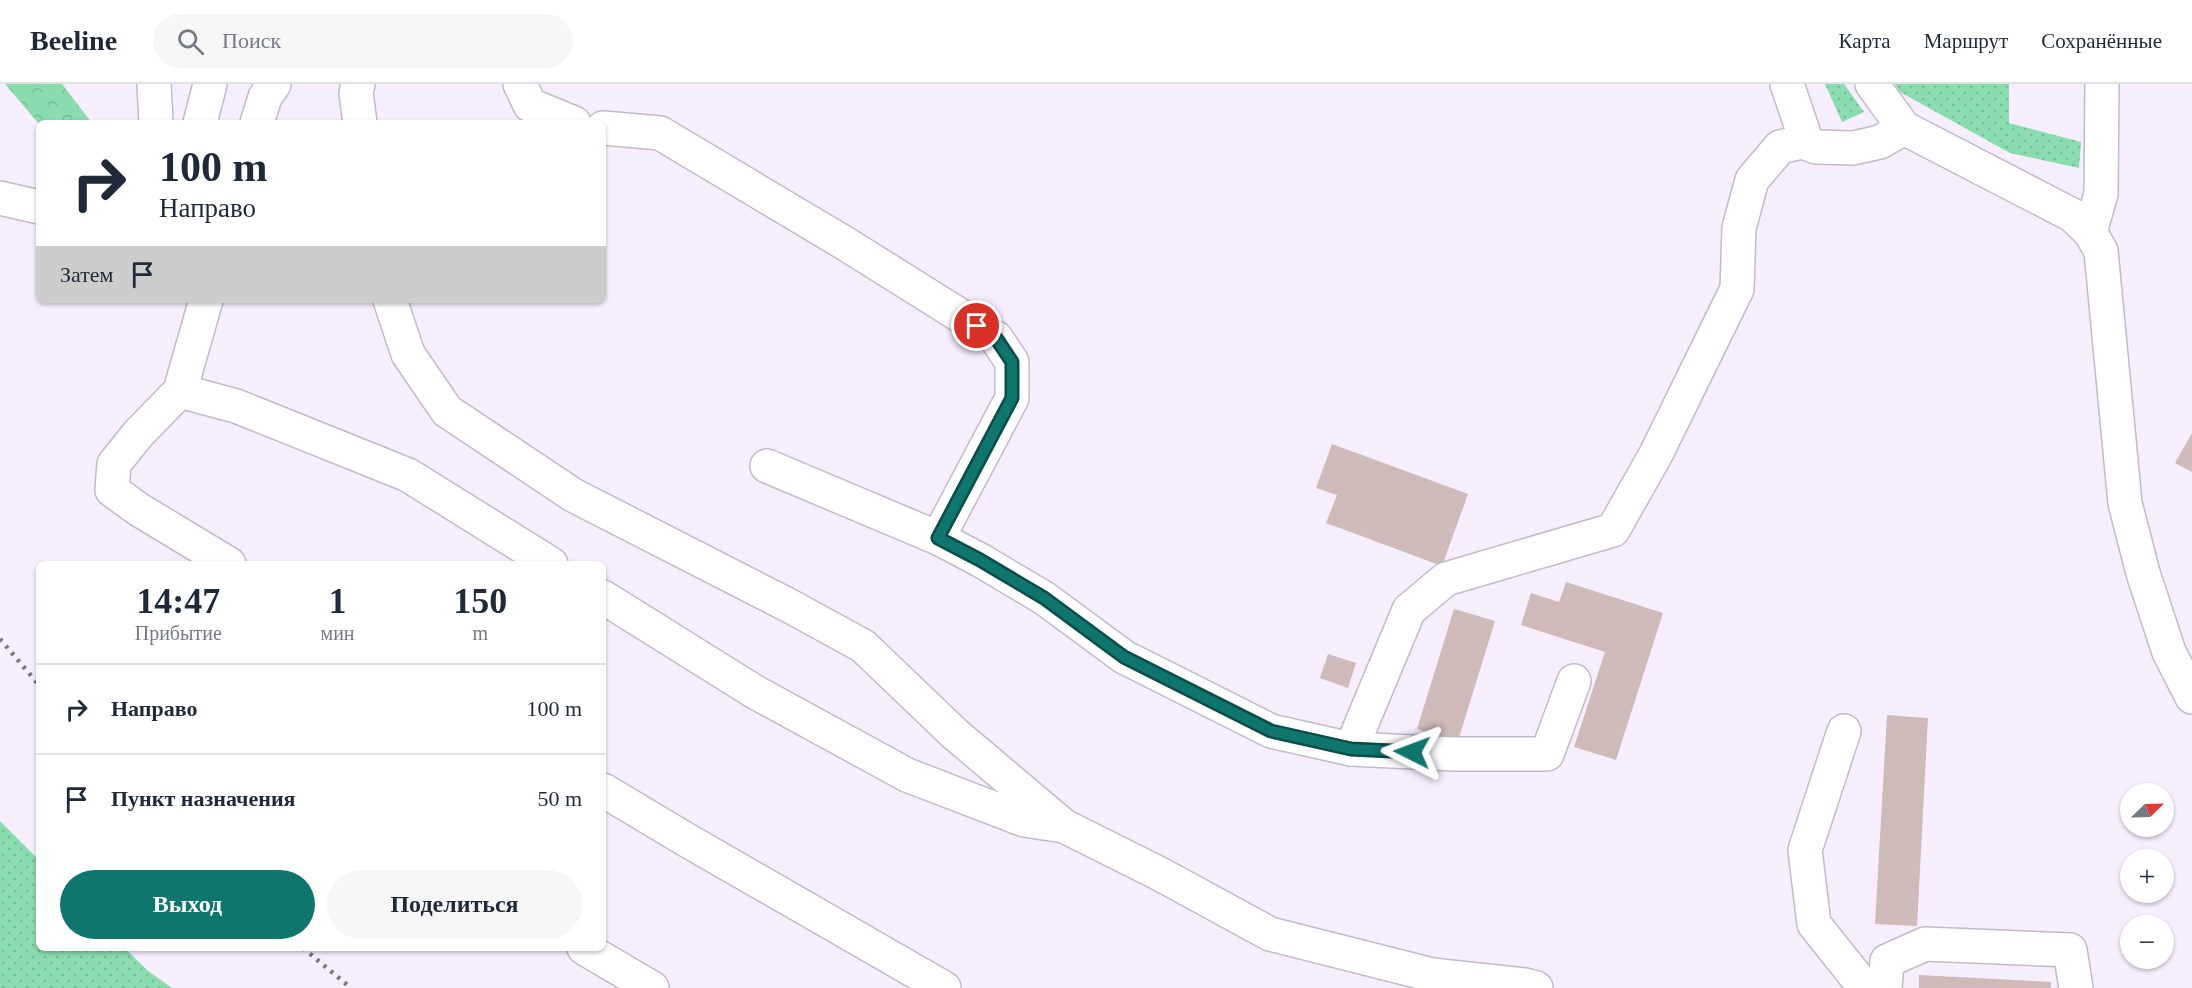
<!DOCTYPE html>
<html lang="ru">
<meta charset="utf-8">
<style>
:root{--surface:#fff;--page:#f6f6f7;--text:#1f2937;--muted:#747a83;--line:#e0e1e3;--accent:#0f766e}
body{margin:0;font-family:Georgia,serif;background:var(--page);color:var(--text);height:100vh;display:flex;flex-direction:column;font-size:22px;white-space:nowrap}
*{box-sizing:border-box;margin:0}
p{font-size:20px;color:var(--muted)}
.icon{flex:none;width:33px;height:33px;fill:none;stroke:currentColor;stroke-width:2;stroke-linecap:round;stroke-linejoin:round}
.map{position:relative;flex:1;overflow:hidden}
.panel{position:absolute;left:36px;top:477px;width:570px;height:390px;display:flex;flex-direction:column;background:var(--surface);border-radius:9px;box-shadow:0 2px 4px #0004}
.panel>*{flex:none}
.hud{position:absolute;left:36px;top:36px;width:570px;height:183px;border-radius:9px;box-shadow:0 2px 4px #0004;background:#fff;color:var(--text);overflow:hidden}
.needle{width:39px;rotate:67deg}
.tools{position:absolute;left:2120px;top:699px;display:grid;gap:12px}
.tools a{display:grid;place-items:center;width:54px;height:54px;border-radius:50%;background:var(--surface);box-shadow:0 2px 4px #0004;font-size:30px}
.pin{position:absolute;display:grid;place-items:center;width:51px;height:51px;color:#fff;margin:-26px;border:3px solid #fff;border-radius:50%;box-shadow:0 2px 6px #0007}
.me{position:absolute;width:66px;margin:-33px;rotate:273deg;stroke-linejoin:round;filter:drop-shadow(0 0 4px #0008)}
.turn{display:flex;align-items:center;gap:21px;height:126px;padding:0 24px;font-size:27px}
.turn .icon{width:78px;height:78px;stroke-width:2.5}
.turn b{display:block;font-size:42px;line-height:51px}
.then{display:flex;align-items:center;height:57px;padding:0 24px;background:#0003;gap:12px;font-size:22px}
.eta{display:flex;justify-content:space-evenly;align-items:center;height:102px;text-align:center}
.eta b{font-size:36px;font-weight:700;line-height:42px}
.primary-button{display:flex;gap:12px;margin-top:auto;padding:12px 24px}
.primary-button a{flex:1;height:69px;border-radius:36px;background:var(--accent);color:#fff;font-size:24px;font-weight:700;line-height:69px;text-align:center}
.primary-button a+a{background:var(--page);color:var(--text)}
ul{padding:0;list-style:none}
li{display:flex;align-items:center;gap:18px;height:90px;padding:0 24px;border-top:2px solid var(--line)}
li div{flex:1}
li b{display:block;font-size:22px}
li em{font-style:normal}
header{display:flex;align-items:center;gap:36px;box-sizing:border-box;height:84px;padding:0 30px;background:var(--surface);border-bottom:2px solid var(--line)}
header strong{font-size:28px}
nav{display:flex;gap:33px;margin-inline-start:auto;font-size:21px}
.search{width:420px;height:54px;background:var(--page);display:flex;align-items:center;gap:15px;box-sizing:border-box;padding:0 21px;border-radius:33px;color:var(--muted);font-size:22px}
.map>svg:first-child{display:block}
.grass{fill:url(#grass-dots)}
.forest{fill:url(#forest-crowns)}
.building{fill:#cebab9}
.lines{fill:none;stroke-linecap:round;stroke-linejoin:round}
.minor-casing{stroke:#c3bac9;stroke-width:36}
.minor{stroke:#fff;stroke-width:33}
.rail{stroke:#7a757e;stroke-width:4.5;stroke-dasharray:3 6;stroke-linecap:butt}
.route-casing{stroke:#0a4d48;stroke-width:15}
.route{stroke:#0f766e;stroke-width:10}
</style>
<header>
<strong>Beeline</strong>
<div class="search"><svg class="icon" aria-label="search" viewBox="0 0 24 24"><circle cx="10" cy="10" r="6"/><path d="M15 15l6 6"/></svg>Поиск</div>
<nav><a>Карта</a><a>Маршрут</a><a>Сохранённые</a></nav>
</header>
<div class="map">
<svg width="2192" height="904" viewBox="0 0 2192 904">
<defs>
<pattern id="grass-dots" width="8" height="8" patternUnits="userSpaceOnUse" patternTransform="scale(1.5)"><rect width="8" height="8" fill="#89dcad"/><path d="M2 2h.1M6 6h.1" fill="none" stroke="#77bd96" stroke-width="1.8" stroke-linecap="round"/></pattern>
<pattern id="forest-crowns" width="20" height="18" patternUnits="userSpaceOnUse" patternTransform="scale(1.5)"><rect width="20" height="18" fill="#89dcad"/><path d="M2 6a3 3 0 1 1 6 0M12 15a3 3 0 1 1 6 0" fill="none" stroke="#77bd96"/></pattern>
</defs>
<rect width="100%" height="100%" fill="#f6edfd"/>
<g class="grass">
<polygon points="1825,0 1844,0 1864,28 1842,38"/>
<polygon points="1895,0 2009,0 2009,39 2081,58 2079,84 2010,69 1900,8"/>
<polygon points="0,737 39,776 39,864 125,864 148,887 172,904 0,904"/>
</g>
<polygon class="forest" points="5,0 62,0 92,39 39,40"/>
<g class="building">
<polygon points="2192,349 2192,388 2175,379"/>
<polygon points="1332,360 1468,410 1442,482 1326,439 1337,411 1316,404"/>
<polygon points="1566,498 1663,529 1616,676 1574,663 1605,568 1521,541 1531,509 1559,518"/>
<polygon points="1454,525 1495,537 1458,657 1417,645"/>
<polygon points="1328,570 1356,579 1348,604 1320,594"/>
<polygon points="1887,631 1928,634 1917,842 1875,840"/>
<polygon points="1919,891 2051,898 2051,904 1919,904"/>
</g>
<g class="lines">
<defs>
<g id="minor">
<polyline points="154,0 156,39"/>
<polyline points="358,0 356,9 360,39"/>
<polyline points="520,0 530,21 574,39"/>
<polyline points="1787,0 1804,50 1803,58"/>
<polyline points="1872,0 1904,44 2072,131 2090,148 2101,167 2125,419 2143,489 2169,568 2192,613"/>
<polyline points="200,39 210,0"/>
<polyline points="257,39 265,13 274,0"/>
<polyline points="603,44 660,49 846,160 996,254 1012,278 1012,314 938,454"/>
<polyline points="0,114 39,123"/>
<polyline points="2090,148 2101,110 2102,0"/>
<polyline points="206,216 180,307 138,350 114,380 112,406 138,425 229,480"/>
<polyline points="390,216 408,270 447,327 573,411 788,521 863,562 955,650 1064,742 1160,790 1270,850 1432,891 1525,901 1536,904"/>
<polyline points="180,307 236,322 408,391 551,480"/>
<polyline points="767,382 938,454 980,476 1044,514 1124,573 1271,647 1351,665 1454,670 1547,670 1574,597"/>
<polyline points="603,513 755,608 907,691 1024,736 1064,742"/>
<polyline points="1844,647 1805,766 1814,840 1865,904"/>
<polyline points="1351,665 1409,526 1446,495 1613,446 1656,370 1737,205 1739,144 1752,96 1780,63 1803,58 1816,63 1853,64 1880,58 1904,44"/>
<polyline points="603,706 685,755 944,904"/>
<polyline points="584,864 652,904"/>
<polyline points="1885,904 1887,877 1925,860 2070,866 2076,904"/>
</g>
</defs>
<use href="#minor" class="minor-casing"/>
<use href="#minor" class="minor"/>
<g class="rail">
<polyline points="0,555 39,601"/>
<polyline points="303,864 351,904"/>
</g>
</g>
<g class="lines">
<defs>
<polyline id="route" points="977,242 996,254 1012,278 1012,314 938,454 980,476 1044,514 1124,573 1271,647 1351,665 1412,668"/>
</defs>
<use href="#route" class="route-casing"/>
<use href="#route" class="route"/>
</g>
</svg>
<div class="tools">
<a><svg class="needle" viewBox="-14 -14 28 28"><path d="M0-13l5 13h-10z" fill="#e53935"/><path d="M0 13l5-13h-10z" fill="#747a83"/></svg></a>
<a>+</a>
<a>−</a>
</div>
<div class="pin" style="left:977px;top:242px;background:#d93025"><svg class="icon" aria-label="arrive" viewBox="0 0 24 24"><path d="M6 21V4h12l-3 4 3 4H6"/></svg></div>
<svg class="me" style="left:1412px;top:668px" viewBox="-20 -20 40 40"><path d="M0-17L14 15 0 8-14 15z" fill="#0f766e" stroke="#fff" stroke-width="4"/></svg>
<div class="hud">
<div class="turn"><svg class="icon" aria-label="right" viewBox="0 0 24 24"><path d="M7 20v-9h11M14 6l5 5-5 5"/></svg><div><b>100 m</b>Направо</div></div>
<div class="then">Затем<svg class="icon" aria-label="arrive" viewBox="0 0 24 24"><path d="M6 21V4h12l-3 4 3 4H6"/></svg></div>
</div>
<section class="panel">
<div class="eta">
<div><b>14:47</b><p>Прибытие</p></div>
<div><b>1</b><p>мин</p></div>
<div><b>150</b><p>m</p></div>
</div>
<ul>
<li><svg class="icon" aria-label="right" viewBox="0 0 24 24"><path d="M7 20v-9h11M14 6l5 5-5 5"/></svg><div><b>Направо</b></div><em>100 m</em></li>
<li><svg class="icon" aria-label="arrive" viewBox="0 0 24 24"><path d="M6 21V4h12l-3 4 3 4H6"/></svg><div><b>Пункт назначения</b></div><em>50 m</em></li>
</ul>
<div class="primary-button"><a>Выход</a><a>Поделиться</a></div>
</section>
</div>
